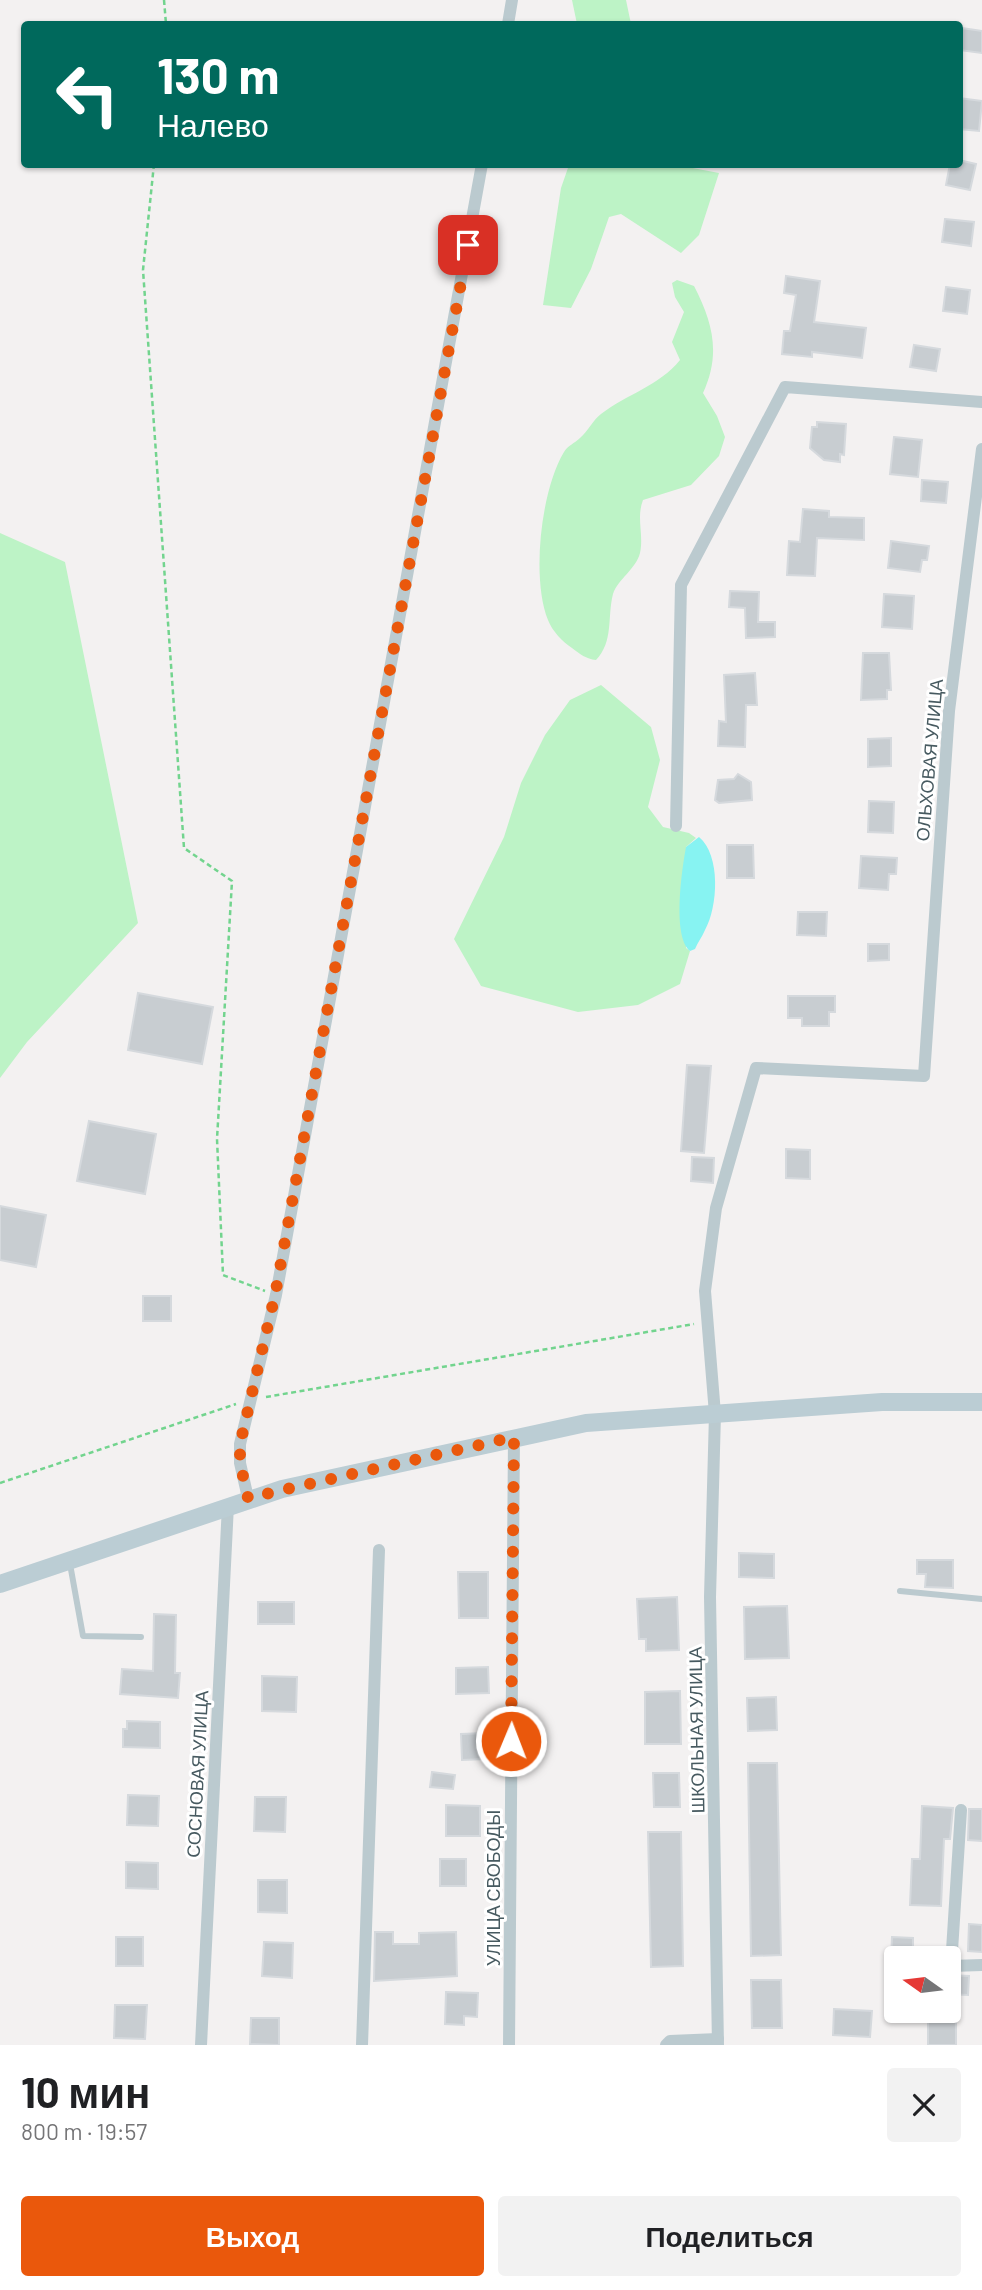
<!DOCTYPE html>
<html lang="ru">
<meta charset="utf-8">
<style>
:root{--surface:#fff;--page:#f2f2f2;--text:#202124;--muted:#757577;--accent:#ea580c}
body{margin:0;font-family:Barlow,sans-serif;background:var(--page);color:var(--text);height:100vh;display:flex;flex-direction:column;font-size:26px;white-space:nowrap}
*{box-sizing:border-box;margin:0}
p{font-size:23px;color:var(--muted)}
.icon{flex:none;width:38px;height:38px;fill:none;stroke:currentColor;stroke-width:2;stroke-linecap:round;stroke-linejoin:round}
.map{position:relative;height:2045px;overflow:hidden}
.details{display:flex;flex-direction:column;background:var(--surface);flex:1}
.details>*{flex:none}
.banner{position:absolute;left:21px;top:21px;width:942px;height:147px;border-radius:7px;box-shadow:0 2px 5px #0004;background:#00695c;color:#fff;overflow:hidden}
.needle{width:46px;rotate:284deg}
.fabs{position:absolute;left:884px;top:1946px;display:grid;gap:14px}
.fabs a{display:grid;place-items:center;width:77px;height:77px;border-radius:7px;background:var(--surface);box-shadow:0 2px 5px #0004;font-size:35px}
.pin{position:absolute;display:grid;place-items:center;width:60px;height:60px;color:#fff;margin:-30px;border-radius:14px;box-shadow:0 4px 10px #0006}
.me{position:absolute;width:77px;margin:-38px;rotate:1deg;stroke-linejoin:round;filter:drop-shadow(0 0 5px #0008)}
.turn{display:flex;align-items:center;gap:24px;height:147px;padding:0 21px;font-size:32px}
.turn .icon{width:91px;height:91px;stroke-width:2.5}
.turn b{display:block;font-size:49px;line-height:60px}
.round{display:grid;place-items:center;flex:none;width:74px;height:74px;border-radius:7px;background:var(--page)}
.headline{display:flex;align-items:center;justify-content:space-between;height:119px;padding:0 21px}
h1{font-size:42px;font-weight:700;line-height:52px}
.button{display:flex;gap:14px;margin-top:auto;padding:14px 21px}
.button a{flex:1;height:80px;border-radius:7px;background:var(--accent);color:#fff;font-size:28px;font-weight:700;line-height:80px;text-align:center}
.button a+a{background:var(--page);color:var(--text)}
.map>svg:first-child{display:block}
.green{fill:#bdf3c6}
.water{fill:#87f3f2}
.building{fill:#c8cdd1;stroke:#d5d9dd;stroke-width:2}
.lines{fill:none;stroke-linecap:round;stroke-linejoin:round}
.path{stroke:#72d48e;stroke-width:2.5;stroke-dasharray:5 3.5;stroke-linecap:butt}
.service{stroke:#bbcacf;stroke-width:6}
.minor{stroke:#bbcacf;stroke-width:12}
.secondary{stroke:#bbcdd4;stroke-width:18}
.route{stroke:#ea580c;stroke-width:12;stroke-dasharray:0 21.6}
.labels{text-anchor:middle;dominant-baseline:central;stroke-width:6;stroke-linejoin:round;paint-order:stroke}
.street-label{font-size:18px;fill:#475a60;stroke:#fff}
</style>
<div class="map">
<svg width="982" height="2045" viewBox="0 0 982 2045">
<rect width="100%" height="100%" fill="#f3f1f1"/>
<g class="green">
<polygon points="572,0 626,0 631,24 577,24"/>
<polygon points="569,165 677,165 719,173 699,235 681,253 621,214 609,217 591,269 571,308 543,305 561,188"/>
<path d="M677,280L694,286C713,323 721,354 703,393L717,416L725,437L719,456L691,485L643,500C636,518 644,534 640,553C636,569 618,579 613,594C607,617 614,641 596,660C586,659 580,654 572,648C563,642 552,631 548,620C531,578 541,490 564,452C567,446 575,443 580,438C588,431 593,420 601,414C627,394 659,386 680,360L672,342L684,312L675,297L672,283Z"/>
<polygon points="0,533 65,562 138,923 27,1042 0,1078"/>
<polygon points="601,685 651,727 660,760 648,807 663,827 689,833 696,838 686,847 686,948 690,951 680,984 638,1005 578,1012 481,986 454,939 504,837 521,783 545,735 570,700"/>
</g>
<path class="water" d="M699,837C721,855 718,907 705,930C702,937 698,942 695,949L690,951C672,936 682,869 686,847Z"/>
<g class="building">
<polygon points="962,28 982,31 982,53 959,50"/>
<polygon points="959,98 982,101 979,131 959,129"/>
<polygon points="959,160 976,164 970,190 946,185 950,164 959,164"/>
<polygon points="945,219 974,222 971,246 942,242"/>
<polygon points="786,276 820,281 814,322 866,328 862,358 812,352 812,357 782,354 784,331 790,331 796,295 784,293"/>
<polygon points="946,287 970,290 967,314 943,311"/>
<polygon points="914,345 940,349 936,371 910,367"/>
<polygon points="817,422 846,424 844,455 840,454 840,462 824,460 810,448 812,427 817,427"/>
<polygon points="894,437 922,440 918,477 890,474"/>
<polygon points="922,480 948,482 946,503 921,501"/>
<polygon points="803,509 829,511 829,517 864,518 864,540 817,538 815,576 787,575 789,541 800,542"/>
<polygon points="891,541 929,546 927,560 922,560 920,572 888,568"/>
<polygon points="730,591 759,592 758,622 775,622 775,637 746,638 745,608 729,607"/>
<polygon points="884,594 914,596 912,629 882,627"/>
<polygon points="863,653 889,653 891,690 887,690 887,699 861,700"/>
<polygon points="755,673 757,705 746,705 745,747 718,746 719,721 726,722 724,675"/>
<polygon points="891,738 891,766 868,767 868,739"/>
<polygon points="738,774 751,782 752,800 719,803 715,800 718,780 734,779"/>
<polygon points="869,801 894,802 893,833 868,832"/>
<polygon points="727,845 753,845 754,878 727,878"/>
<polygon points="861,856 897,858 896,874 889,874 888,890 859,888"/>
<polygon points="798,912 827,912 826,936 797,935"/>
<polygon points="868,944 889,944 889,960 868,961"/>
<polygon points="138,993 213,1007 202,1064 128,1050"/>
<polygon points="788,996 835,996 835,1012 829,1012 829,1026 802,1026 802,1018 788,1018"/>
<polygon points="687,1065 711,1066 704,1153 681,1151"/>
<polygon points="89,1121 156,1134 145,1194 77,1181"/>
<polygon points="786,1149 810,1150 810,1179 786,1178"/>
<polygon points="692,1157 714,1158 713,1183 691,1181"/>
<polygon points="0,1206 46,1215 36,1267 0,1260"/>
<rect x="143" y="1296" width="28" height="25"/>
<polygon points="739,1553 774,1554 774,1578 739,1577"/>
<polygon points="917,1560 953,1560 953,1588 925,1587 926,1574 917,1574"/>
<polygon points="458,1572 488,1572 488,1618 459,1618"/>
<polygon points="677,1597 679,1650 646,1651 646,1639 639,1639 637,1599"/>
<rect x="258" y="1602" width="36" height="22"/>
<polygon points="787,1606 789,1658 745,1659 744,1607"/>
<polygon points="154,1614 176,1615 175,1673 180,1673 178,1698 120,1694 122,1669 153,1671"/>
<polygon points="488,1667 489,1693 456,1694 456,1668"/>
<polygon points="262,1676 297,1677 296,1712 262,1711"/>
<polygon points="680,1691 681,1744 645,1744 645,1692"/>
<polygon points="776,1697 777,1730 748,1731 747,1698"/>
<polygon points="127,1721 160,1722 160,1748 123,1747 123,1729 127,1729"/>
<polygon points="486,1733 486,1759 462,1760 461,1734"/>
<polygon points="748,1763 777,1763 781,1955 751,1956"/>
<polygon points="432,1772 455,1775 453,1789 430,1787"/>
<polygon points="653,1773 679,1773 680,1807 654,1807"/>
<polygon points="128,1795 159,1796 158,1826 127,1825"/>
<polygon points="255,1797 286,1797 285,1832 254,1831"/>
<polygon points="446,1805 480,1806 480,1836 446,1836"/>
<polygon points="922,1806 953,1808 950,1839 944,1839 941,1906 910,1905 912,1859 920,1859"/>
<polygon points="969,1809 982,1809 982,1841 968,1840"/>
<polygon points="648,1832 681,1832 683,1966 651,1967"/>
<rect x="440" y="1859" width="26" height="27"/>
<polygon points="126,1862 158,1863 158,1889 126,1888"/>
<polygon points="258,1880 287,1880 287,1913 258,1912"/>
<polygon points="969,1924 982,1925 982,1952 968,1951"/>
<polygon points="375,1932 393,1932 393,1944 419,1944 419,1933 456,1932 457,1976 374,1981"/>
<rect x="116" y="1937" width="27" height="29"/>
<polygon points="892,1937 913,1938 913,1958 891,1958"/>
<polygon points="264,1942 293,1943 292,1978 262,1976"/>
<polygon points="948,1975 969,1976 968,1995 948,1994"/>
<polygon points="751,1980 781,1980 782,2028 752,2028"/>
<polygon points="446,1992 478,1993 477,2017 464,2016 464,2025 445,2024"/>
<polygon points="115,2005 147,2005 145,2039 114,2038"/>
<polygon points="834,2009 872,2011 870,2037 833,2035"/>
<rect x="928" y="2017" width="28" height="28"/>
<polygon points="251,2018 279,2018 279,2045 250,2044"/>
</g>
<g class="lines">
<g class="path">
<polyline points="164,0 166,24"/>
<polyline points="154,164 143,270 184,848 232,881 217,1139 223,1275 265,1291"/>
<polyline points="266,1397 694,1324"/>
<polyline points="0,1483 236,1404"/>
</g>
<g class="service">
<polyline points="70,1564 83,1636 141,1637"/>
<polyline points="900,1591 982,1599"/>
</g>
<g class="minor">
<polyline points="508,24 512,0"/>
<polyline points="676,826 681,585 785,387 982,402"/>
<polyline points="248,1498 240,1463 240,1444 276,1295 482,164"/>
<polyline points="961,1810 951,1966 982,1965"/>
<polyline points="201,2045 228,1505"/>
<polyline points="362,2045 379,1550"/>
<polyline points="509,2045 514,1437"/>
<polyline points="666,2045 670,2041 718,2039"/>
<polyline points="718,2045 710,1597 715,1414 705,1291 716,1208 756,1068 924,1076 949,711 982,449"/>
</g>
<polyline class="secondary" points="0,1584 282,1489 586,1423 882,1402 982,1402"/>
</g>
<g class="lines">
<polyline class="route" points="468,245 275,1295 240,1444 240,1463 248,1498 514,1437 511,1741"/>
</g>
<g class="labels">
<g class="street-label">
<text transform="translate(929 760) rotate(-85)">ОЛЬХОВАЯ УЛИЦА</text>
<text transform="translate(696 1730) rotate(-91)">ШКОЛЬНАЯ УЛИЦА</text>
<text transform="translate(197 1774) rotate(-87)">СОСНОВАЯ УЛИЦА</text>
<text transform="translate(493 1888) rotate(-90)">УЛИЦА СВОБОДЫ</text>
</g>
</g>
</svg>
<div class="fabs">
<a><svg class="needle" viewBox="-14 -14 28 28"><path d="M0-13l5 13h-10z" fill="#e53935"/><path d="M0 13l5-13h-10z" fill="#757577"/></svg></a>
</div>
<div class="pin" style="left:468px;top:245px;background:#d93025"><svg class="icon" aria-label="arrive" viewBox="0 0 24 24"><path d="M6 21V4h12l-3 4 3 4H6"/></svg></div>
<svg class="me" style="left:511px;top:1741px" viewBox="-20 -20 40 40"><circle r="17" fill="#ea580c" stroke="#fff" stroke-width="3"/><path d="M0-11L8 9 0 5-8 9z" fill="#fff"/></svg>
<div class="banner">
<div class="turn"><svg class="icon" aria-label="left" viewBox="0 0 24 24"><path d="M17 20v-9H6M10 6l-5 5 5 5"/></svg><div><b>130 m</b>Налево</div></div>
</div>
</div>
<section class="details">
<div class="headline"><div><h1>10 мин</h1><p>800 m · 19:57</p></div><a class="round"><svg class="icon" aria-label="close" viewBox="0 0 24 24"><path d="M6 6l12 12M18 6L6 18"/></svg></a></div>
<div class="button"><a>Выход</a><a>Поделиться</a></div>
</section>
